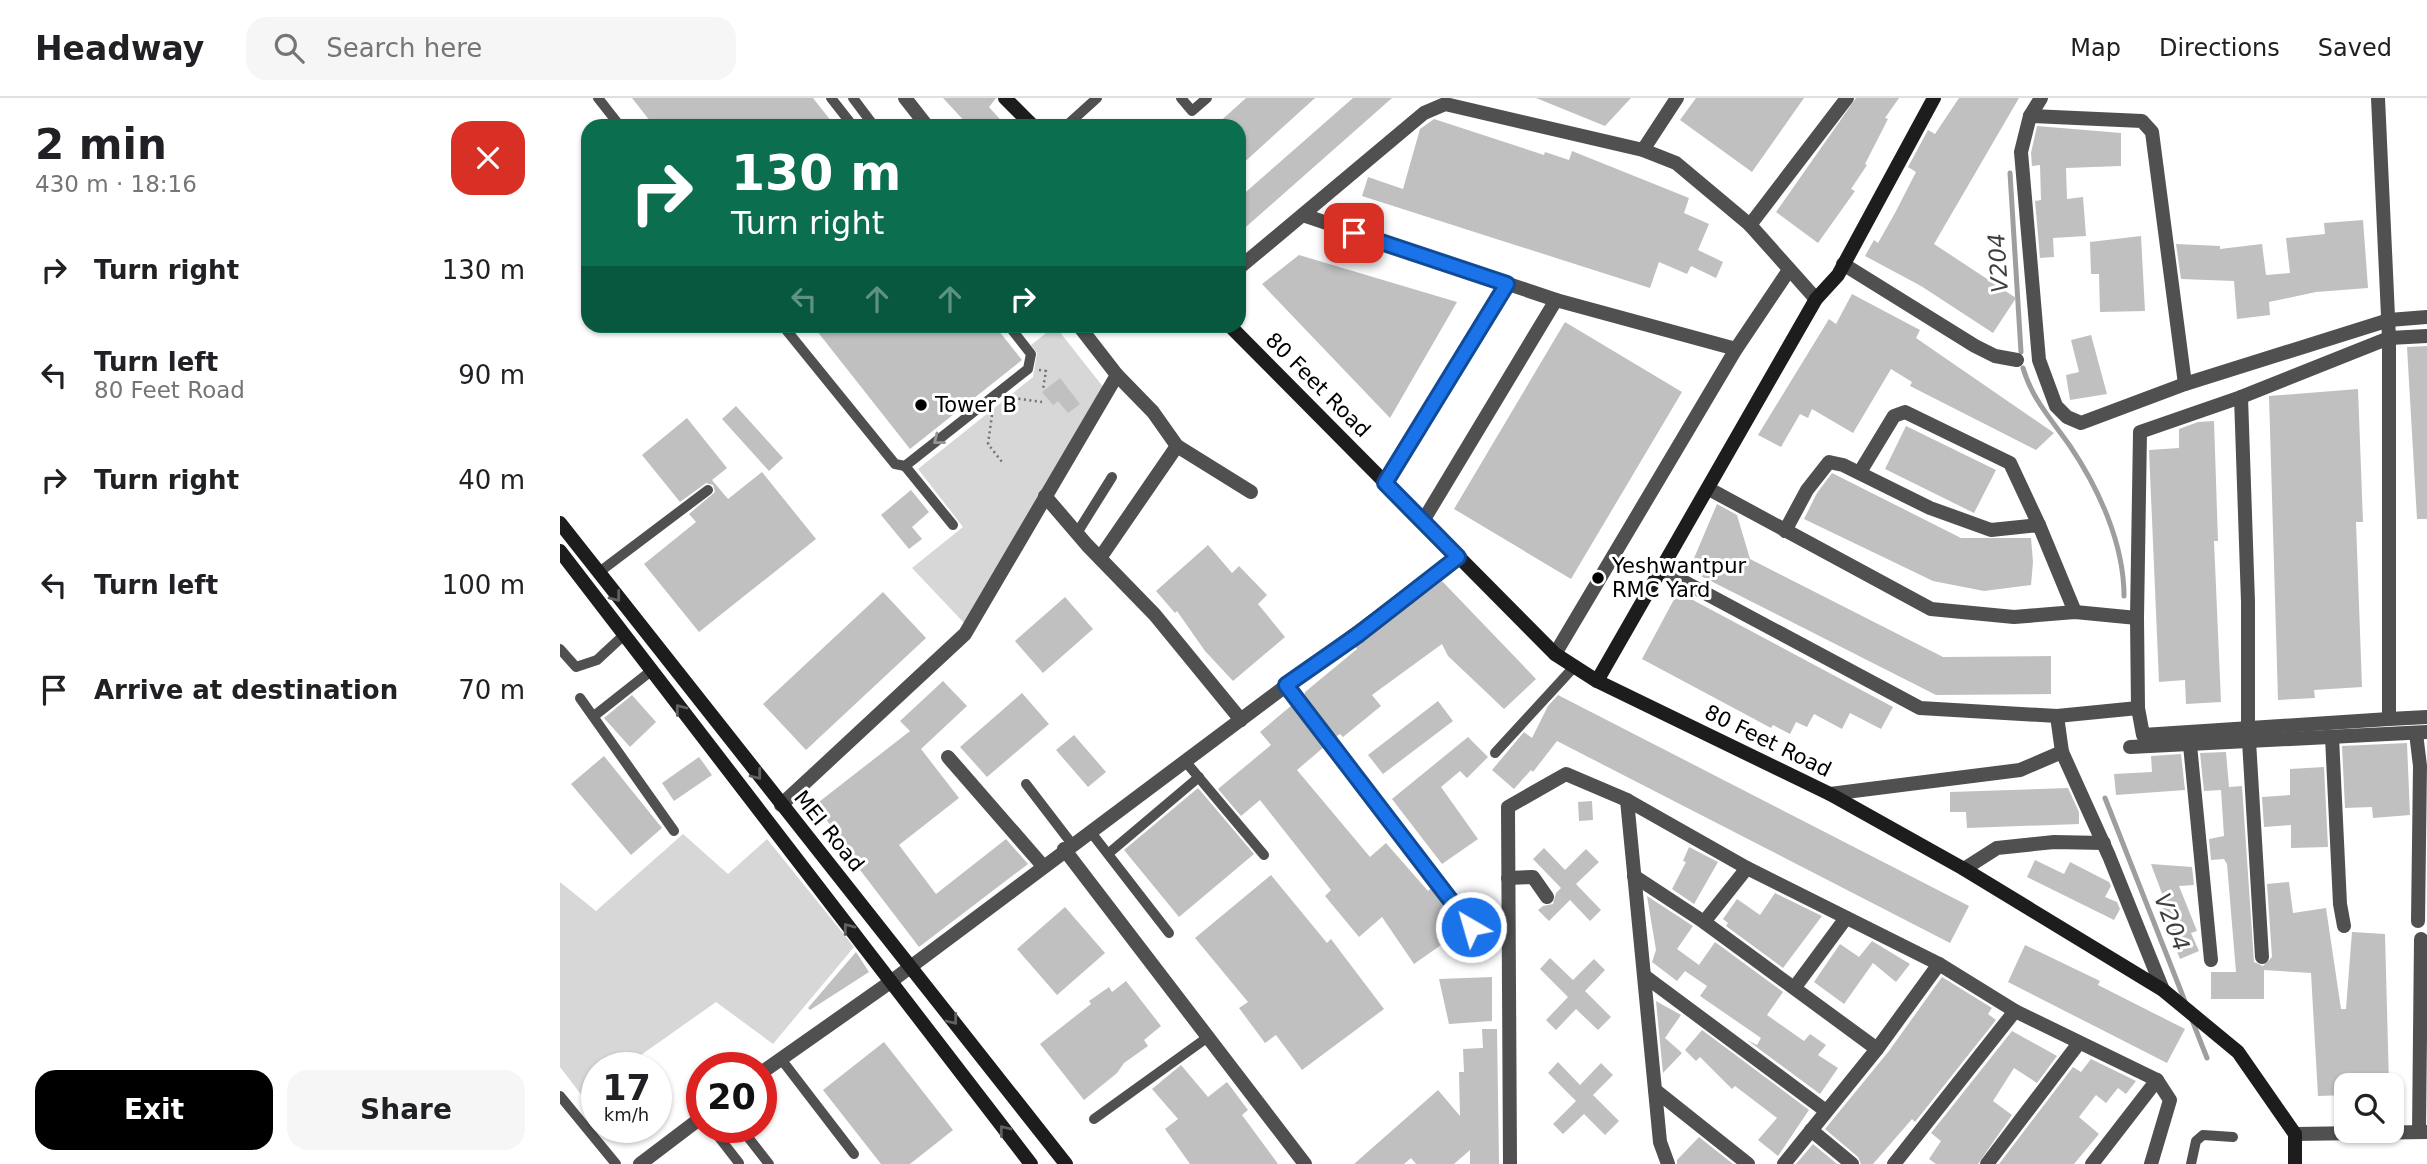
<!DOCTYPE html>
<meta charset="utf-8">
<style>
:root{--surface:#fff;--page:#f6f6f6;--text:#202124;--muted:#757577;--line:#e0e0e0;--accent:#000}
body{margin:0;font-family:"DejaVu Sans",sans-serif;background:var(--page);color:var(--text);height:100vh;display:flex;flex-direction:column;font-size:26px;white-space:nowrap}
*{box-sizing:border-box;margin:0}
p{font-size:23px;color:var(--muted)}
.icon{flex:none;width:38px;height:38px;fill:none;stroke:currentColor;stroke-width:2;stroke-linecap:round;stroke-linejoin:round}
.map{position:relative;flex:1;overflow:hidden}
.side{display:flex;flex-direction:column;background:var(--surface);width:560px}
.side>*{flex:none}
.top-card{position:absolute;left:21px;top:21px;width:665px;height:214px;border-radius:21px;box-shadow:0 2px 5px #0004;background:#0b6e4f;color:#fff;overflow:hidden}
.fabs{position:absolute;left:1774px;top:975px;display:grid;gap:14px}
.fabs a{display:grid;place-items:center;width:70px;height:70px;border-radius:14px;background:var(--surface);box-shadow:0 2px 5px #0004;font-size:35px}
.speed{position:absolute;left:21px;top:954px;display:flex;gap:14px;font-size:35px;font-weight:700;text-align:center}
.speed>*{display:grid;place-content:center;width:91px;height:91px;border-radius:50%;background:var(--surface);box-shadow:0 2px 5px #0004;line-height:1}
.speed small{font-size:18px;font-weight:400}
.speed .limit{border:10px solid #d22;background:#fff;color:#111}
.pin{position:absolute;display:grid;place-items:center;width:60px;height:60px;color:#fff;margin:-30px;border-radius:14px;box-shadow:0 4px 10px #0006}
.me{position:absolute;width:77px;margin:-38px;rotate:322deg;stroke-linejoin:round;filter:drop-shadow(0 0 5px #0008)}
.turn{display:flex;align-items:center;gap:24px;height:147px;padding:0 35px;font-size:32px}
.turn .icon{width:91px;height:91px;stroke-width:2.5}
.turn b{display:block;font-size:49px;line-height:60px}
.lanes{display:flex;align-items:center;height:66px;padding:0 35px;background:#0003;justify-content:center;gap:35px;direction:ltr}
.lanes .off{opacity:.35}
.round{display:grid;place-items:center;flex:none;width:74px;height:74px;border-radius:21px;background:var(--page)}
.head{display:flex;align-items:center;justify-content:space-between;height:119px;padding:0 35px}
h1{font-size:42px;font-weight:700;line-height:52px}
.cta{display:flex;gap:14px;margin-top:auto;padding:14px 35px}
.cta a{flex:1;height:80px;border-radius:21px;background:var(--accent);color:#fff;font-size:28px;font-weight:700;line-height:80px;text-align:center}
.cta a+a{background:var(--page);color:var(--text)}
ul{padding:0;list-style:none}
li{display:flex;align-items:center;gap:21px;height:105px;padding:0 35px}
li div{flex:1}
li b{display:block;font-size:26px}
li em{font-style:normal}
header{display:flex;align-items:center;gap:42px;box-sizing:border-box;height:98px;padding:0 35px;background:var(--surface);border-bottom:2px solid var(--line)}
header strong{font-size:33px}
nav{display:flex;gap:38px;margin-inline-start:auto;font-size:24px}
.search{width:490px;height:63px;background:var(--page);display:flex;align-items:center;gap:18px;box-sizing:border-box;padding:0 24px;border-radius:21px;color:var(--muted);font-size:26px}
main{display:flex;flex:1;min-height:0}
.map>svg:first-child{display:block}
.green{fill:#d7d7d7}
.lines{fill:none;stroke-linecap:round;stroke-linejoin:round}
.stream{stroke:#9e9e9e;stroke-width:5}
.building{fill:#c0c0c0}
.path{stroke:#727272;stroke-width:2.5;stroke-dasharray:2 3.5;stroke-linecap:butt}
.lane{stroke:#505050;stroke-width:10}
.street{stroke:#505050;stroke-width:14}
.secondary{stroke:#1d1d1d;stroke-width:14}
.oneway{stroke:#969696}
.oneway2{stroke:#616161}
.route-casing{stroke:#114b97;stroke-width:18}
.route{stroke:#1a73e8;stroke-width:12}
.poi-dot{fill:#000;stroke:#fff;stroke-width:2.5}
.labels{text-anchor:middle;dominant-baseline:central;stroke-width:6;stroke-linejoin:round;paint-order:stroke}
.street-label{font-size:21px;fill:#000;stroke:#fff}
.poi-label{font-size:21px;fill:#000;stroke:#fff;text-anchor:start}
.water-label{font-size:23px;font-style:italic;fill:#3f3f3f;stroke:#fff}
</style>
<header>
<strong>Headway</strong>
<div class="search"><svg class="icon" aria-label="search" viewBox="0 0 24 24"><circle cx="10" cy="10" r="6"/><path d="M15 15l6 6"/></svg>Search here</div>
<nav><a>Map</a><a>Directions</a><a>Saved</a></nav>
</header>
<main>
<section class="side">
<div class="head"><div><h1>2 min</h1><p>430 m · 18:16</p></div><a class="round" style="background:#d93025;color:#fff"><svg class="icon" aria-label="close" viewBox="0 0 24 24"><path d="M6 6l12 12M18 6L6 18"/></svg></a></div>
<ul>
<li><svg class="icon" aria-label="right" viewBox="0 0 24 24"><path d="M7 20v-9h11M14 6l5 5-5 5"/></svg><div><b>Turn right</b></div><em>130 m</em></li>
<li><svg class="icon" aria-label="left" viewBox="0 0 24 24"><path d="M17 20v-9H6M10 6l-5 5 5 5"/></svg><div><b>Turn left</b><p>80 Feet Road</p></div><em>90 m</em></li>
<li><svg class="icon" aria-label="right" viewBox="0 0 24 24"><path d="M7 20v-9h11M14 6l5 5-5 5"/></svg><div><b>Turn right</b></div><em>40 m</em></li>
<li><svg class="icon" aria-label="left" viewBox="0 0 24 24"><path d="M17 20v-9H6M10 6l-5 5 5 5"/></svg><div><b>Turn left</b></div><em>100 m</em></li>
<li><svg class="icon" aria-label="arrive" viewBox="0 0 24 24"><path d="M6 21V4h12l-3 4 3 4H6"/></svg><div><b>Arrive at destination</b></div><em>70 m</em></li>
</ul>
<div class="cta"><a>Exit</a><a>Share</a></div>
</section>
<div class="map">
<svg width="1867" height="1066" viewBox="0 0 1867 1066">
<rect width="100%" height="100%" fill="#fff"/>
<g class="green">
<polygon points="495,228 544,290 406,527 352,470 403,429 358,371 473,279 477,255 471,247"/>
<polygon points="123,736 168,776 207,741 294,849 213,946 156,904 64,969 37,970 37,989 23,999 0,969 0,784 36,813"/>
</g>
<g class="lines">
<g class="stream">
<polyline points="1450,75 1461,254"/>
<path d="M1463,270C1472,301 1492,322 1510,348C1539,391 1564,446 1564,498"/>
<polyline points="1545,700 1626,906"/>
<polyline points="1632,922 1647,960"/>
</g>
</g>
<g class="building">
<polygon points="72,0 253,0 275,28 94,28"/>
<polygon points="383,0 436,0 429,9 446,28 409,28"/>
<polygon points="686,0 755,0 679,69 679,28 655,28"/>
<polygon points="793,0 832,0 679,135 679,100"/>
<polygon points="976,0 1071,0 1045,28"/>
<polygon points="1136,0 1244,0 1192,74 1120,22"/>
<polygon points="1296,0 1339,0 1325,20 1328,21 1305,66 1307,67 1291,91 1295,93 1258,145 1216,114"/>
<polygon points="1399,0 1459,0 1374,146 1456,200 1433,235 1361,188 1305,158 1314,142 1318,145 1335,115 1356,74 1348,69 1368,32 1375,36"/>
<polygon points="874,21 984,57 985,54 1009,62 1012,53 1129,100 1124,115 1149,126 1138,152 1163,164 1156,180 1131,168 1127,176 1099,164 1090,190 802,98 808,79 843,91 860,31"/>
<polygon points="1477,28 1561,35 1561,68 1506,70 1507,101 1523,99 1526,138 1493,140 1494,159 1480,160 1475,103 1481,102 1480,67 1472,68 1471,55"/>
<polygon points="1803,122 1808,190 1756,194 1709,204 1710,217 1677,221 1674,183 1621,181 1616,146 1660,148 1660,151 1702,146 1706,177 1730,175 1726,140 1765,136 1764,125"/>
<polygon points="1581,138 1585,213 1540,214 1539,176 1531,176 1530,144"/>
<polygon points="739,157 897,204 830,320 702,186"/>
<polygon points="1292,196 1360,232 1356,240 1494,335 1476,352 1350,288 1352,284 1331,271 1293,335 1252,311 1248,320 1240,316 1221,349 1198,337 1269,221 1276,226"/>
<polygon points="1005,224 1122,294 1011,481 894,411"/>
<polygon points="253,228 435,228 462,262 350,351"/>
<polygon points="1531,237 1547,296 1510,302 1506,277 1519,274 1511,242"/>
<polygon points="1867,248 1867,421 1857,421 1847,249"/>
<polygon points="500,280 520,306 508,315 498,303 493,307 482,294"/>
<polygon points="1798,291 1803,424 1796,424 1802,589 1754,592 1755,600 1718,602 1709,298"/>
<polygon points="176,308 223,360 209,373 162,321"/>
<polygon points="127,320 167,370 152,382 168,401 202,374 256,441 139,534 84,466 136,424 129,416 155,394 153,387 146,385 120,404 82,357"/>
<polygon points="1654,323 1658,443 1654,443 1661,604 1626,606 1625,582 1599,584 1589,352 1619,350 1619,331 1638,324"/>
<polygon points="1346,328 1436,372 1414,415 1325,371"/>
<polygon points="1272,375 1401,440 1471,440 1473,464 1471,487 1424,493 1373,483 1244,421 1257,395"/>
<polygon points="351,392 369,414 352,429 362,441 349,451 321,417"/>
<polygon points="1157,406 1177,417 1190,461 1383,559 1491,558 1491,596 1376,597 1129,472"/>
<polygon points="648,447 672,475 679,468 707,497 698,506 725,539 673,583 645,553 617,513 615,515 596,493"/>
<polygon points="882,483 976,581 944,611 888,558 882,546 812,597 821,608 783,639 780,636 775,639 744,598 745,594 797,551 795,548"/>
<polygon points="323,494 366,540 246,652 203,606"/>
<polygon points="1118,494 1333,609 1321,631 1290,615 1282,631 1254,616 1247,629 1236,624 1230,636 1213,627 1211,630 1082,561"/>
<polygon points="505,499 533,531 483,575 455,543"/>
<polygon points="383,583 407,608 361,651 399,700 339,747 376,796 446,741 468,766 359,849 281,747 284,745 255,707 350,633 340,623"/>
<polygon points="462,595 489,626 427,679 400,649"/>
<polygon points="72,597 96,624 70,649 44,620"/>
<polygon points="998,597 1409,808 1390,845 997,643 973,674 971,672 954,691 932,672 964,634 972,640 988,608"/>
<polygon points="878,603 893,623 823,676 808,657"/>
<polygon points="732,607 764,649 737,672 810,759 826,745 868,793 871,790 901,833 854,866 822,819 799,839 765,798 771,792 700,702 681,718 658,691 711,647 700,634"/>
<polygon points="514,637 546,674 528,689 496,652"/>
<polygon points="908,639 928,659 907,680 900,673 881,689 918,741 882,766 832,701"/>
<polygon points="1847,645 1850,717 1813,720 1812,709 1785,710 1782,648"/>
<polygon points="1666,654 1669,689 1682,688 1694,864 1703,868 1712,859 1707,786 1729,784 1733,815 1766,810 1781,911 1786,911 1792,834 1825,836 1829,987 1787,987 1787,997 1758,998 1751,875 1704,872 1704,901 1651,901 1651,874 1676,874 1667,766 1664,761 1651,762 1649,741 1664,738 1661,692 1644,693 1640,655"/>
<polygon points="1621,656 1625,692 1556,697 1554,676 1592,674 1591,658"/>
<polygon points="44,658 102,730 71,757 11,686"/>
<polygon points="139,659 152,677 114,703 102,685"/>
<polygon points="1764,669 1768,749 1731,750 1731,727 1704,729 1702,699 1730,697 1730,671"/>
<polygon points="638,690 694,756 619,819 564,752"/>
<polygon points="1508,690 1519,714 1519,726 1407,730 1406,714 1390,714 1390,694"/>
<polygon points="1032,703 1033,722 1019,723 1018,704"/>
<polygon points="1129,749 1158,764 1134,806 1112,791 1126,764 1123,763"/>
<polygon points="984,750 1005,772 1026,751 1039,764 1016,786 1041,812 1030,823 1010,802 989,823 978,812 983,808 993,806 996,795 1001,790 973,761"/>
<polygon points="1475,762 1504,776 1510,764 1549,784 1551,788 1545,799 1557,804 1560,811 1554,822 1467,779"/>
<polygon points="1591,766 1632,769 1634,787 1619,788 1637,833 1631,835 1639,853 1620,861 1600,811 1607,809"/>
<polygon points="711,777 767,845 771,841 824,911 742,972 716,937 705,945 679,910 688,904 635,840"/>
<polygon points="1215,795 1262,818 1223,870 1166,828 1168,825 1163,821 1177,801 1200,817"/>
<polygon points="1087,798 1133,828 1117,851 1139,867 1155,844 1223,894 1207,917 1244,943 1250,936 1266,947 1258,957 1278,970 1260,996 1187,942 1197,947 1201,940 1140,898 1147,888 1125,873 1117,883 1092,864 1096,852"/>
<polygon points="505,809 545,855 497,897 457,851"/>
<polygon points="1312,843 1350,866 1336,884 1313,865 1284,906 1254,884 1280,846 1299,859"/>
<polygon points="1465,847 1540,883 1538,887 1625,931 1607,965 1448,884"/>
<polygon points="296,854 309,874 250,912 248,910"/>
<polygon points="990,860 1013,882 1034,861 1045,872 1025,893 1051,919 1038,932 1016,911 996,932 986,922 1008,899 980,871"/>
<polygon points="932,879 932,923 889,926 879,881"/>
<polygon points="1382,879 1432,910 1428,916 1436,922 1355,1024 1352,1021 1313,1066 1301,1066 1298,1059 1265,1031 1329,953"/>
<polygon points="566,883 601,928 584,942 588,948 564,965 557,975 524,1002 480,946 531,906 529,903 549,889 552,894"/>
<polygon points="1096,903 1121,917 1105,940 1122,955 1103,975"/>
<polygon points="922,931 937,931 939,1066 910,1066 910,1052 894,1066 856,1066 851,1060 844,1066 794,1066 878,992 900,1018 899,974 904,974 903,951 923,950"/>
<polygon points="1142,932 1249,1012 1218,1058 1198,1042 1217,1020 1175,988 1172,991 1140,959 1136,963 1125,952"/>
<polygon points="1452,933 1497,958 1477,985 1454,970 1433,1003 1452,1017 1418,1066 1376,1066 1369,1061 1381,1043 1371,1035"/>
<polygon points="324,944 393,1032 350,1066 321,1066 263,992"/>
<polygon points="1531,961 1576,983 1566,996 1558,990 1546,1005 1536,997 1519,1019 1539,1036 1514,1066 1439,1066 1513,969 1521,974"/>
<polygon points="998,964 1020,987 1041,965 1053,977 1033,997 1059,1023 1045,1037 1024,1016 1003,1036 993,1026 1016,1003 988,975"/>
<polygon points="621,967 648,999 667,984 688,1012 682,1017 718,1066 630,1066 605,1031 618,1021 592,991"/>
<polygon points="1139,1039 1173,1066 1117,1066 1117,1062"/>
<polygon points="1253,1046 1277,1066 1236,1066"/>
</g>
<g class="lines">
<g class="path">
<polyline points="479,272 486,273 483,291"/>
<polyline points="453,300 482,304"/>
<polyline points="432,317 428,346 442,364"/>
<polyline points="921,838 934,844"/>
</g>
<g class="lane">
<polyline points="38,0 60,28"/>
<polyline points="271,0 293,28"/>
<polyline points="293,0 314,28"/>
<polyline points="621,0 632,13 647,0"/>
<polyline points="506,28 537,0"/>
<polyline points="223,228 335,366 345,368 468,271 471,256 449,228"/>
<polyline points="345,368 393,427"/>
<polyline points="517,435 552,379"/>
<polyline points="38,475 148,392"/>
<polyline points="0,551 16,569 37,562 64,537"/>
<polyline points="726,587 911,829"/>
<polyline points="20,600 114,733"/>
<polyline points="34,618 91,573"/>
<polyline points="935,655 1014,569"/>
<polyline points="625,663 704,757"/>
<polyline points="466,686 512,746"/>
<polyline points="530,733 609,835"/>
<polyline points="549,755 639,679"/>
<polyline points="221,961 294,1056"/>
<polyline points="0,998 56,1066"/>
<polyline points="534,1021 648,939"/>
<polyline points="151,1029 179,1065"/>
<polyline points="180,1029 209,1066"/>
<polyline points="1631,1066 1636,1043 1643,1037 1673,1039"/>
</g>
<g class="street">
<polyline points="345,0 367,28"/>
<polyline points="1481,0 1470,18 1461,54 1479,262 1496,308 1507,319 1521,325 1625,286 1829,222 1867,219"/>
<polyline points="1818,0 1829,240 1867,238"/>
<polyline points="1470,18 1582,23 1592,34 1625,286"/>
<polyline points="1083,52 1117,0"/>
<polyline points="743,117 996,202 1176,251"/>
<polyline points="1190,127 1287,0"/>
<polyline points="1283,166 1415,248 1435,258 1457,262"/>
<polyline points="679,170 864,15 885,6 1083,52 1116,65 1190,127 1256,201"/>
<polyline points="519,228 557,277 593,314 617,348 691,394"/>
<polygon points="1829,240 1829,621 1583,637 1578,610 1577,520 1580,334 1681,299"/>
<polyline points="1681,299 1688,504 1688,630"/>
<polyline points="1300,374 1334,318 1345,314 1450,365 1479,427"/>
<polyline points="825,385 947,186"/>
<polyline points="1149,391 1371,511 1454,519 1515,514 1577,520"/>
<polyline points="485,398 527,447 595,517 681,622"/>
<polyline points="863,423 996,202"/>
<polyline points="1225,433 1247,392 1269,364 1283,367 1370,410 1431,432 1479,427 1515,514"/>
<polyline points="540,460 617,348"/>
<polyline points="1102,472 1360,610 1497,618 1578,610"/>
<polyline points="995,556 1176,251 1229,172"/>
<polyline points="1829,621 1867,619"/>
<polyline points="1856,635 1860,668 1858,823"/>
<polyline points="1772,639 1780,806 1784,828"/>
<polyline points="1689,643 1702,859"/>
<polyline points="1630,647 1651,862"/>
<polyline points="1570,649 1867,634"/>
<polyline points="1502,654 1549,758 1603,892"/>
<polyline points="388,659 483,768"/>
<polyline points="1270,696 1460,672 1502,654 1497,618"/>
<polyline points="1067,702 1100,1044 1108,1066"/>
<polyline points="221,707 405,536 557,277"/>
<polyline points="504,751 745,1066"/>
<polyline points="1404,771 1437,750 1494,744 1544,745"/>
<polyline points="1074,778 1144,824 1317,951"/>
<polyline points="948,780 973,779 987,799"/>
<polyline points="1144,824 1187,770"/>
<polyline points="1086,879 1266,1013"/>
<polyline points="1235,889 1286,820"/>
<polyline points="201,975 329,885 898,459"/>
<polyline points="1095,992 1188,1066"/>
<polyline points="1251,1032 1292,1066"/>
<polyline points="1859,1034 1861,841"/>
<polyline points="1735,1036 1866,1034"/>
<polyline points="80,1066 142,1019"/>
<polyline points="950,1066 948,709 1006,676 1067,702 1187,770 1379,866 1455,913 1597,982 1610,1002 1591,1066"/>
<polyline points="1224,1066 1317,951 1379,866"/>
<polyline points="1334,1066 1455,913"/>
<polyline points="1427,1066 1519,945"/>
<polyline points="1532,1066 1597,982"/>
</g>
<g class="secondary">
<polyline points="445,0 473,28"/>
<polyline points="670,228 995,556 1037,583 1270,696 1404,771 1603,892 1678,954 1735,1036 1735,1066"/>
<polyline points="0,425 506,1066"/>
<polyline points="0,453 471,1066"/>
<polyline points="1037,583 1256,201 1278,177 1374,0"/>
</g>
</g>
<defs><path id="oneway-chevron" d="M-2-3.5L2.5 0L-2 3.5" fill="none" stroke-width="1.6" stroke-linecap="round" stroke-linejoin="round" transform="scale(1.75)"/></defs>
<use class="oneway" href="#oneway-chevron" transform="translate(378 342) rotate(142)"/>
<g class="oneway2">
<use href="#oneway-chevron" transform="translate(56 499) rotate(52)"/>
<use href="#oneway-chevron" transform="translate(120 611) rotate(-128)"/>
<use href="#oneway-chevron" transform="translate(197 677) rotate(52)"/>
<use href="#oneway-chevron" transform="translate(288 830) rotate(-127)"/>
<use href="#oneway-chevron" transform="translate(393 922) rotate(52)"/>
<use href="#oneway-chevron" transform="translate(444 1032) rotate(-128)"/>
</g>
<g class="lines">
<defs>
<polyline id="route" points="794,135 947,186 825,385 898,459 799,536 726,587 911,829"/>
</defs>
<use href="#route" class="route-casing"/>
<use href="#route" class="route"/>
</g>
<g class="poi-dot">
<circle cx="361" cy="307" r="7"/>
<circle cx="1038" cy="480" r="7"/>
</g>
<g class="labels">
<g class="street-label">
<text transform="translate(758 287) rotate(45)">80 Feet Road</text>
<text transform="translate(1208 643) rotate(26)">80 Feet Road</text>
<text transform="translate(269 733) rotate(51)">MEI Road</text>
</g>
<g class="poi-label">
<text x="375" y="307">Tower B</text>
<text x="1052" y="468">Yeshwantpur<tspan x="1052" dy="24">RMC Yard</tspan></text>
</g>
<g class="water-label">
<text transform="translate(1438 165) rotate(-94)">V204</text>
<text transform="translate(1612 824) rotate(69)">V204</text>
</g>
</g>
</svg>
<div class="fabs">
<a><svg class="icon" aria-label="search" viewBox="0 0 24 24"><circle cx="10" cy="10" r="6"/><path d="M15 15l6 6"/></svg></a>
</div>
<div class="speed"><div>17<small>km/h</small></div><div class="limit">20</div></div>
<div class="pin" style="left:794px;top:135px;background:#d93025"><svg class="icon" aria-label="arrive" viewBox="0 0 24 24"><path d="M6 21V4h12l-3 4 3 4H6"/></svg></div>
<svg class="me" style="left:911px;top:829px" viewBox="-20 -20 40 40"><circle r="17" fill="#1a73e8" stroke="#fff" stroke-width="3"/><path d="M0-11L8 9 0 5-8 9z" fill="#fff"/></svg>
<div class="top-card">
<div class="turn"><svg class="icon" aria-label="right" viewBox="0 0 24 24"><path d="M7 20v-9h11M14 6l5 5-5 5"/></svg><div><b>130 m</b>Turn right</div></div>
<div class="lanes"><svg class="icon off" aria-label="left" viewBox="0 0 24 24"><path d="M17 20v-9H6M10 6l-5 5 5 5"/></svg><svg class="icon off" aria-label="ahead" viewBox="0 0 24 24"><path d="M12 20V5M6 11l6-6 6 6"/></svg><svg class="icon off" aria-label="ahead" viewBox="0 0 24 24"><path d="M12 20V5M6 11l6-6 6 6"/></svg><svg class="icon" aria-label="right" viewBox="0 0 24 24"><path d="M7 20v-9h11M14 6l5 5-5 5"/></svg></div>
</div>
</div>
</main>
